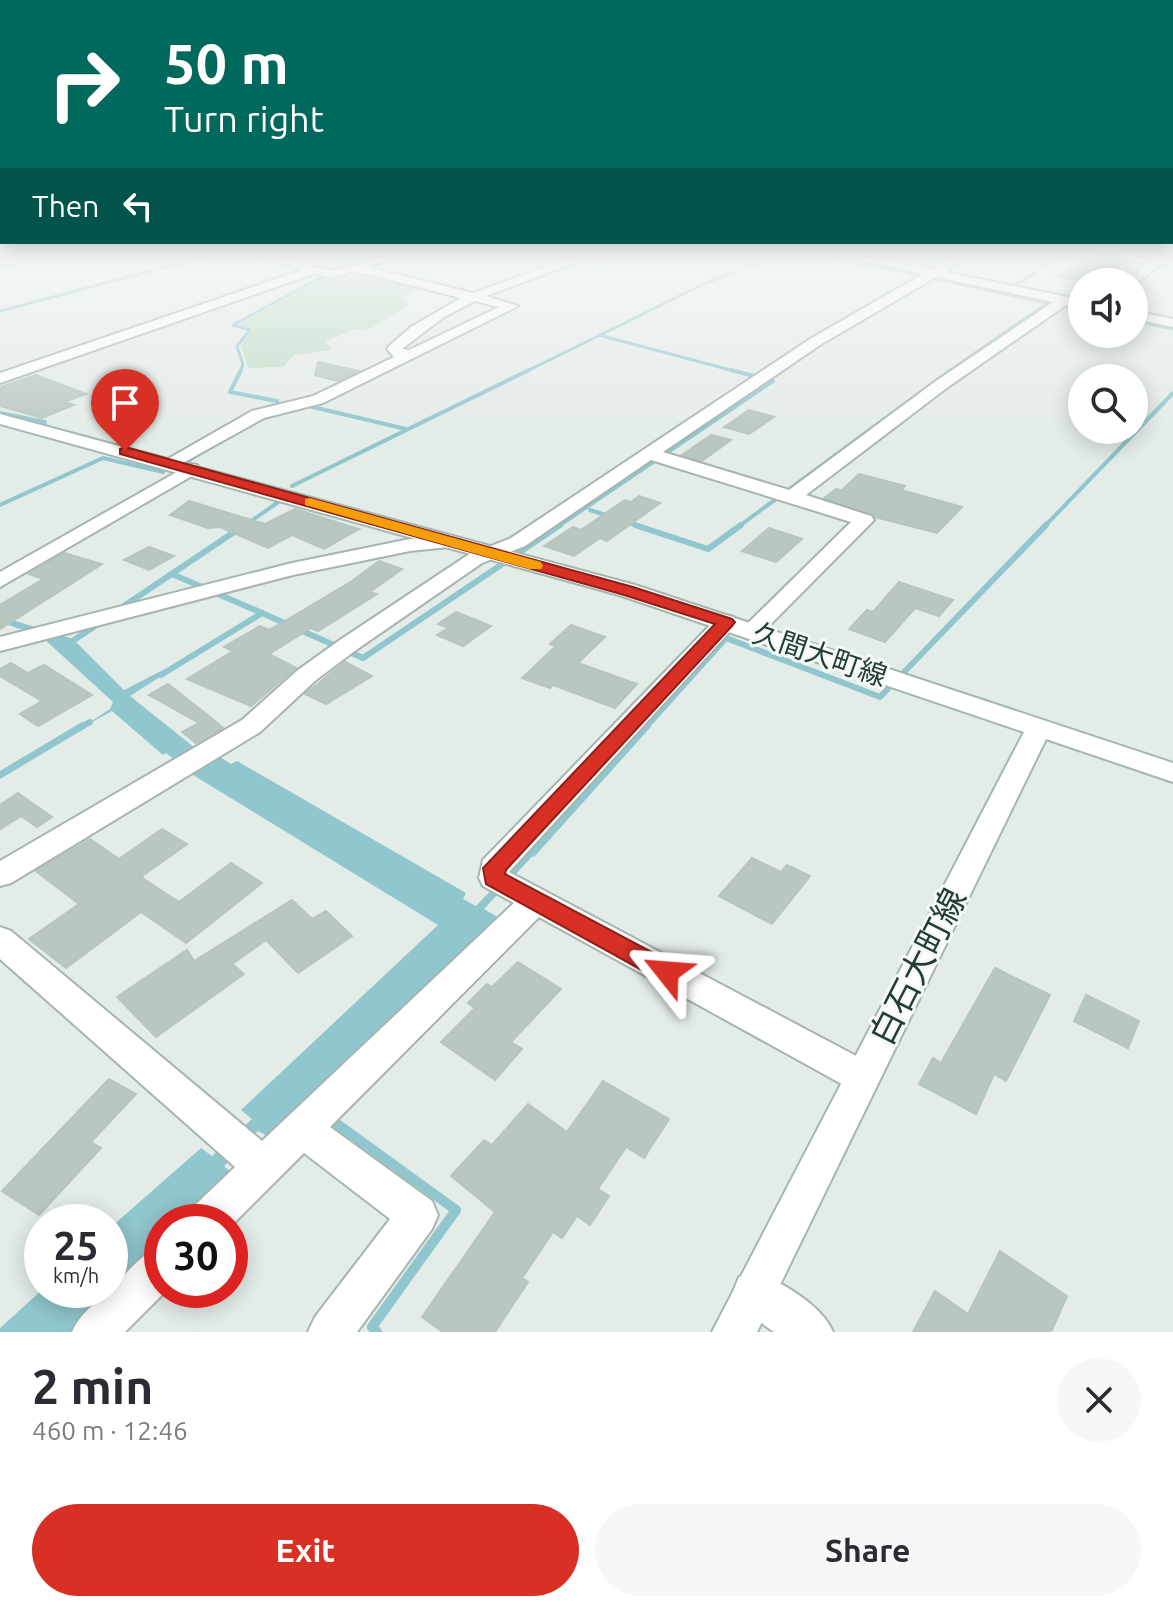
<!DOCTYPE html>
<meta charset="utf-8">
<style>
:root{--surface:#fff;--page:#f7f7f7;--text:#2b2b33;--muted:#7c7c81;--accent:#d93025}
body{margin:0;font-family:Ubuntu,"Noto Sans JP",sans-serif;background:var(--page);color:var(--text);height:100vh;display:flex;flex-direction:column;font-size:30px;white-space:nowrap}
*{box-sizing:border-box;margin:0}
p{font-size:26px;color:var(--muted)}
.icon{flex:none;width:44px;height:44px;fill:none;stroke:currentColor;stroke-width:2;stroke-linecap:round;stroke-linejoin:round}
.map{position:relative;height:1332px;overflow:hidden}
.details{display:flex;flex-direction:column;background:var(--surface);flex:1}
.details>*{flex:none}
.top-card{position:absolute;left:0px;top:0px;width:1174px;height:244px;box-shadow:0 4px 20px #0003;background:#00695c;color:#fff;overflow:hidden}
.controls{position:absolute;left:1068px;top:268px;display:grid;gap:16px}
.controls a{display:grid;place-items:center;width:80px;height:80px;border-radius:50%;background:var(--surface);box-shadow:0 4px 20px #0003;font-size:40px}
.speed{position:absolute;left:24px;top:1204px;display:flex;gap:16px;font-size:40px;font-weight:700;text-align:center}
.speed>*{display:grid;place-content:center;width:104px;height:104px;border-radius:50%;background:var(--surface);box-shadow:0 4px 20px #0003;line-height:1}
.speed small{font-size:20px;font-weight:400}
.speed .limit{border:12px solid #d22;background:#fff;color:#111}
.pin{position:absolute;display:grid;place-items:center;width:68px;height:68px;color:#fff;margin:-82px -34px;border-radius:50% 50% 50% 0;rotate:-45deg;box-shadow:0 0 8px #0007}
.pin .icon{rotate:45deg}
.me{position:absolute;width:88px;margin:-44px;rotate:298deg;stroke-linejoin:round;filter:drop-shadow(0 0 6px #0008)}
.turn{display:flex;align-items:center;gap:28px;height:168px;padding:0 32px;font-size:36px}
.turn .icon{width:104px;height:104px;stroke-width:2.5}
.turn b{display:block;font-size:56px;line-height:68px}
.then{display:flex;align-items:center;height:76px;padding:0 32px;background:#0003;gap:16px;font-size:30px}
.round{display:grid;place-items:center;flex:none;width:84px;height:84px;border-radius:42px;background:var(--page)}
.headline{display:flex;align-items:center;justify-content:space-between;height:136px;padding:0 32px}
h1{font-size:48px;font-weight:700;line-height:60px}
.action{display:flex;gap:16px;margin-top:auto;padding:16px 32px}
.action a{flex:1;height:92px;border-radius:48px;background:var(--accent);color:#fff;font-size:32px;font-weight:700;line-height:92px;text-align:center}
.action a+a{background:var(--page);color:var(--text)}
.map>svg:first-child{display:block}
.green{fill:#bedcc5}
.water{fill:#90c6cd}
.lines{fill:none;stroke-linecap:round;stroke-linejoin:round}
.stream-far4{stroke:#90c6cd;stroke-width:3}
.stream-far3{stroke:#90c6cd;stroke-width:4}
.stream-far2{stroke:#90c6cd;stroke-width:6}
.stream-far1{stroke:#90c6cd;stroke-width:7}
.stream{stroke:#90c6cd;stroke-width:10}
.building{fill:#b9c7c1;stroke:#b6c5bf;stroke-width:2}
.minor-casing{stroke:#a7b4af;stroke-width:4}
.secondary-casing{stroke:#a3b7af;stroke-width:4}
.minor{fill:#fff;fill-rule:evenodd}
.secondary{fill:#fff;fill-rule:evenodd}
.route{fill:#d93025;stroke:#8d1f18;stroke-width:2}
.slow{fill:#f59e0b}
.labels{text-anchor:middle;dominant-baseline:central;stroke-width:6;stroke-linejoin:round;paint-order:stroke}
.street-label{font-size:28px;fill:#243d35;stroke:#f4f9f6}
.near-street-label{font-size:34px;fill:#243d35;stroke:#f4f9f6}
</style>
<div class="map">
<svg width="1173" height="1332" viewBox="0 0 1173 1332">
<rect width="100%" height="100%" fill="#e4ece8"/>
<polygon class="green" points="355,271 419,286 401,298 409,305 371,328 350,330 326,342 332,350 294,355 283,367 248,368 241,345 253,329 237,325 320,280"/>
<polygon class="water" points="0,616 73,639 124,690 163,670 166,673 130,696 195,748 189,752 207,765 220,757 231,764 237,761 466,893 463,899 476,906 532,847 538,850 484,909 499,918 269,1137 258,1131 224,1166 233,1174 193,1222 162,1222 162,1252 80,1332 0,1332 0,1328 42,1290 110,1290 110,1228 201,1148 212,1156 252,1119 241,1110 438,925 193,775 198,770 180,757 175,760 166,753 163,755 112,711 83,727 110,709 113,702 42,637 0,622"/>
<g class="lines">
<g class="stream-far4">
<polyline points="805,252 918,275"/>
<polyline points="375,264 416,252"/>
<polyline points="932,278 1047,303"/>
<polyline points="1009,289 1059,257 1068,258 1078,252"/>
<polyline points="1058,305 1082,310"/>
<polyline points="0,311 222,252"/>
<polyline points="1134,321 1173,329"/>
<polyline points="599,335 738,372"/>
<polyline points="240,372 243,365 237,346 250,330 233,325 318,279 337,276"/>
<polyline points="525,372 706,283 781,252"/>
<polyline points="948,372 1047,303"/>
</g>
<g class="stream-far3">
<polyline points="241,370 230,392 277,401"/>
<polyline points="304,405 406,429"/>
<polyline points="0,413 45,422"/>
<polyline points="188,461 202,452"/>
<polyline points="292,486 529,370"/>
<polyline points="0,505 103,458 163,472"/>
<polyline points="590,510 609,516"/>
<polyline points="627,522 641,527"/>
<polyline points="247,524 277,503"/>
<polyline points="557,527 773,381 731,370"/>
<polyline points="738,527 951,370"/>
<polyline points="1044,527 1173,393"/>
</g>
<g class="stream-far2">
<polyline points="635,525 708,549 741,525"/>
<polyline points="172,574 262,613"/>
<polyline points="121,608 237,530"/>
<polyline points="300,630 363,658 560,525"/>
<polyline points="68,644 98,624"/>
<polyline points="161,675 262,613 289,625"/>
<polyline points="79,728 90,722"/>
<polyline points="645,728 726,638 880,697 1046,525"/>
</g>
<g class="stream-far1">
<polyline points="0,775 82,726"/>
<polyline points="533,853 647,726"/>
</g>
<polyline class="stream" points="329,1118 456,1210 372,1327 377,1332"/>
</g>
<g class="building">
<polygon points="1091,254 1126,262 1099,282 1056,277"/>
<polygon points="318,362 359,371 337,381 315,375"/>
<polygon points="36,375 86,394 64,402 74,405 42,418 0,406 0,387"/>
<polygon points="749,410 774,417 749,434 724,427"/>
<polygon points="711,435 731,440 702,461 682,455"/>
<polygon points="859,474 905,486 901,490 962,507 937,533 875,517 824,498 836,489 842,490"/>
<polygon points="639,496 660,503 607,541 600,538 574,556 544,546 573,527 581,530 625,500 631,502"/>
<polygon points="189,501 265,524 295,509 359,529 324,549 292,535 268,548 220,527 208,528 170,515"/>
<polygon points="769,528 802,539 776,562 742,551"/>
<polygon points="149,547 174,556 149,570 124,560"/>
<polygon points="64,553 102,564 0,629 0,605 43,579 29,574"/>
<polygon points="379,561 402,569 370,592 377,594 318,631 311,628 269,654 296,668 251,706 187,679 233,651 224,647 260,626 269,630 280,624 352,581"/>
<polygon points="899,582 953,600 939,616 915,608 885,642 849,629 867,610 873,612"/>
<polygon points="456,612 491,626 463,646 437,635 448,628 438,624"/>
<polygon points="571,625 605,637 578,663 637,684 615,708 553,685 550,688 522,678 556,646 550,644"/>
<polygon points="345,662 372,676 326,704 305,694"/>
<polygon points="11,663 28,673 44,665 92,695 38,726 20,714 42,701 0,676 0,669"/>
<polygon points="168,684 210,717 223,728 196,743 182,732 199,723 149,695"/>
<polygon points="18,793 52,817 37,827 21,816 0,829 0,805"/>
<polygon points="162,829 187,844 141,877 179,902 231,863 262,883 186,943 141,912 66,968 29,939 79,904 36,871 90,839 119,859"/>
<polygon points="752,858 781,872 787,865 810,876 772,924 719,896"/>
<polygon points="292,900 312,919 326,911 352,936 298,973 266,940 232,964 244,974 156,1037 117,997 187,950 194,961"/>
<polygon points="518,962 561,989 511,1042 522,1049 495,1080 441,1042 475,1008 468,1003 487,984 492,987"/>
<polygon points="995,968 1050,995 1006,1081 994,1074 976,1114 919,1084 933,1058 941,1063"/>
<polygon points="1086,995 1139,1021 1128,1048 1074,1021"/>
<polygon points="109,1079 136,1094 91,1142 101,1148 39,1215 2,1191"/>
<polygon points="603,1081 669,1119 644,1158 626,1147 598,1189 609,1196 590,1225 577,1216 562,1238 553,1232 522,1278 528,1282 495,1332 443,1332 422,1317 495,1212 451,1176 484,1140 492,1145 528,1104 567,1132"/>
<polygon points="1000,1251 1067,1296 1051,1332 913,1332 935,1291 968,1314"/>
</g>
<g class="lines">
<defs>
<g id="minor">
<polygon points="28,252 48,252 0,266 0,258"/>
<path d="M248,252C277,251 301,267 329,270C350,271 383,252 410,252L368,267L473,293L587,252H604L486,296L518,306L323,403L264,418L172,469L163,464L166,460L252,411L313,396L394,357L387,349L389,346L411,327L461,298L355,271L331,278L316,273L0,383V373L303,270ZM475,301L499,307L409,350L402,349L444,317Z"/>
<path d="M827,252H849L932,269L962,252H976L945,272L1082,300V308L1066,305L948,387L806,495L871,516L874,520L760,635H744L741,630L851,522L651,460L525,546L482,563L356,650L316,680L260,732L11,883L0,886V861L242,720L298,670L340,640L468,555L511,538L810,339L923,274ZM936,277L1053,302L936,381L789,490L663,452L820,345Z"/>
<path d="M1093,252C1117,251 1144,261 1165,252L1171,256L1134,285V282H1124L1147,264Z"/>
<polygon points="1134,311 1173,319 1173,327 1134,319"/>
<polygon points="191,464 197,465 200,469 197,473 0,587 0,572"/>
<polygon points="451,536 461,542 458,546 410,551 293,575 0,651 0,637 292,563 410,539"/>
<polygon points="726,615 734,617 737,622 734,627 509,872 875,1066 880,1077 875,1088 862,1093 849,1088 539,917 330,1127 432,1201 438,1215 432,1229 357,1332 308,1332 315,1317 390,1219 304,1153 230,1227 230,1222 186,1222 192,1208 235,1167 0,959 0,927 11,931 262,1141 514,903 483,886 479,878 483,860 718,617"/>
<path d="M162,1245V1290H167L125,1332H72C81,1312 95,1304 109,1290C126,1275 139,1255 162,1245Z"/>
<path d="M754,1271C781,1282 821,1304 833,1332H774L739,1307L733,1292L739,1277Z"/>
</g>
<polygon id="secondary" points="0,414 635,585 1173,763 1173,782 1046,739 757,1332 712,1332 1024,732 619,595 0,424"/>
</defs>
<use href="#minor" class="minor-casing"/>
<use href="#secondary" class="secondary-casing"/>
<use href="#minor" class="minor"/>
<use href="#secondary" class="secondary"/>
</g>
<linearGradient id="sky" x2="0" y2="1"><stop stop-color="#85bbdd"/><stop offset="0.58" stop-color="#f3f6f5"/><stop offset="1" stop-color="#f3f6f5" stop-opacity="0"/></linearGradient>
<rect width="1173" height="438" fill="url(#sky)"/>
<polygon class="route" points="125,447 633,587 732,619 735,622 732,626 506,870 505,874 676,965 679,972 676,979 667,982 658,979 486,884 483,868 715,624 621,594 120,454 120,449"/>
<polygon class="slow" points="310,498 541,562 543,566 541,569 529,569 305,505 305,499"/>
<g class="labels">
<g class="street-label">
<text transform="translate(820 654) rotate(19)">久間大町線</text>
</g>
<g class="near-street-label">
<text transform="translate(917 966) rotate(-63)">白石大町線</text>
</g>
</g>
</svg>
<div class="controls">
<a><svg class="icon" aria-label="sound" viewBox="0 0 24 24"><path d="M4 9h4l5-4v14l-5-4H4zM17 9q2 3 0 6"/></svg></a>
<a><svg class="icon" aria-label="search" viewBox="0 0 24 24"><circle cx="10" cy="10" r="6"/><path d="M15 15l6 6"/></svg></a>
</div>
<div class="speed"><div>25<small>km/h</small></div><div class="limit">30</div></div>
<div class="pin" style="left:125px;top:451px;background:#d93025"><svg class="icon" aria-label="arrive" viewBox="0 0 24 24"><path d="M6 21V4h12l-3 4 3 4H6"/></svg></div>
<svg class="me" style="left:667px;top:972px" viewBox="-20 -20 40 40"><path d="M0-17L14 15 0 8-14 15z" fill="#d93025" stroke="#fff" stroke-width="4"/></svg>
<div class="top-card">
<div class="turn"><svg class="icon" aria-label="right" viewBox="0 0 24 24"><path d="M7 20v-9h11M14 6l5 5-5 5"/></svg><div><b>50 m</b>Turn right</div></div>
<div class="then">Then<svg class="icon" aria-label="left" viewBox="0 0 24 24"><path d="M17 20v-9H6M10 6l-5 5 5 5"/></svg></div>
</div>
</div>
<section class="details">
<div class="headline"><div><h1>2 min</h1><p>460 m · 12:46</p></div><a class="round"><svg class="icon" aria-label="close" viewBox="0 0 24 24"><path d="M6 6l12 12M18 6L6 18"/></svg></a></div>
<div class="action"><a>Exit</a><a>Share</a></div>
</section>
